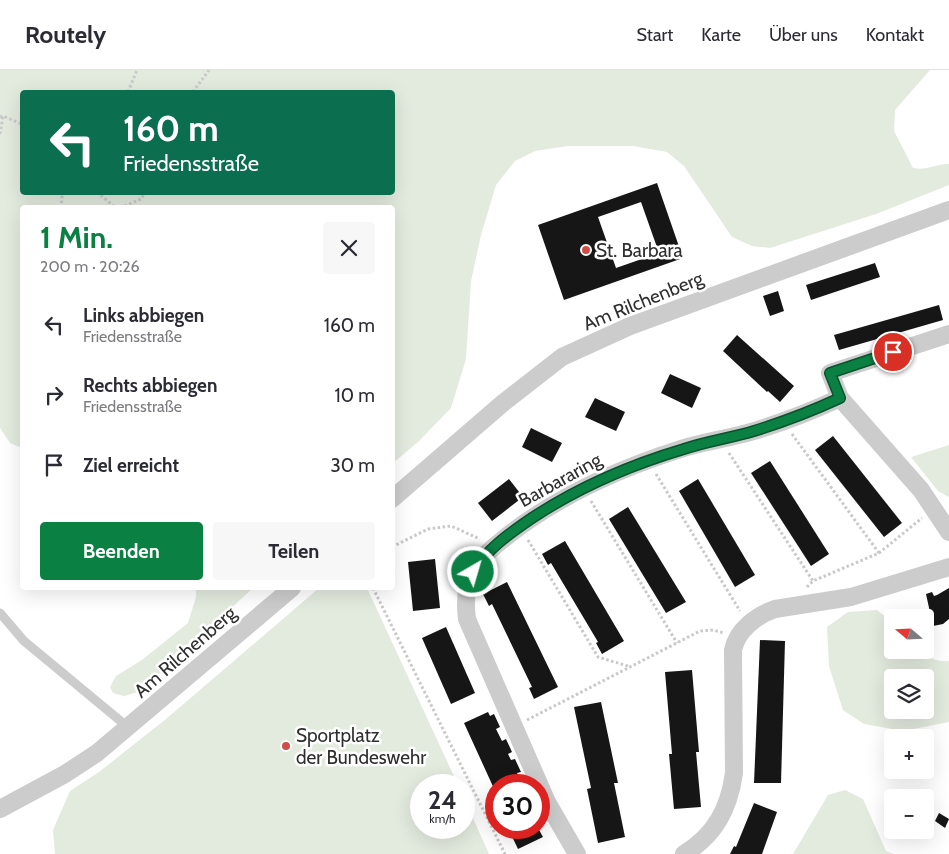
<!DOCTYPE html>
<html lang="de">
<meta charset="utf-8">
<style>
:root{--surface:#fff;--page:#f7f7f7;--text:#2b2b33;--muted:#7c7c81;--line:#e1e1e2;--accent:#0b8043}
body{margin:0;font-family:Cabin,sans-serif;background:var(--page);color:var(--text);height:100vh;display:flex;flex-direction:column;font-size:19px;white-space:nowrap}
*{box-sizing:border-box;margin:0}
p{font-size:16px;color:var(--muted)}
.icon{flex:none;width:28px;height:28px;fill:none;stroke:currentColor;stroke-width:2;stroke-linecap:round;stroke-linejoin:round}
.map{position:relative;flex:1;overflow:hidden}
.panel{position:absolute;left:20px;top:135px;width:375px;height:385px;display:flex;flex-direction:column;background:var(--surface);border-radius:5px;box-shadow:0 5px 20px #0002}
.panel>*{flex:none}
.top-card{position:absolute;left:20px;top:20px;width:375px;height:105px;border-radius:5px;box-shadow:0 5px 20px #0002;background:#0b6e4f;color:#fff;overflow:hidden}
.needle{width:32px;rotate:289deg}
.buttons{position:absolute;left:884px;top:539px;display:grid;gap:10px}
.buttons a{display:grid;place-items:center;width:50px;height:50px;border-radius:5px;background:var(--surface);box-shadow:0 5px 20px #0002;font-size:25px}
.speed{position:absolute;left:410px;top:704px;display:flex;gap:10px;font-size:25px;font-weight:700;text-align:center}
.speed>*{display:grid;place-content:center;width:65px;height:65px;border-radius:50%;background:var(--surface);box-shadow:0 5px 20px #0002;line-height:1}
.speed small{font-size:12px;font-weight:400}
.speed .limit{border:8px solid #d22;background:#fff;color:#111}
.pin{position:absolute;display:grid;place-items:center;width:42px;height:42px;color:#fff;margin:-21px;border:2px solid #fff;border-radius:50%;box-shadow:0 1px 5px #0007}
.me{position:absolute;width:55px;margin:-28px;rotate:38deg;stroke-linejoin:round;filter:drop-shadow(0 0 4px #0008)}
.turn{display:flex;align-items:center;gap:18px;height:105px;padding:0 20px;font-size:22px}
.turn .icon{width:65px;height:65px;stroke-width:2.5}
.turn b{display:block;font-size:35px;line-height:42px}
.round{display:grid;place-items:center;flex:none;width:52px;height:52px;border-radius:5px;background:var(--page)}
.head{display:flex;align-items:center;justify-content:space-between;height:85px;padding:0 20px}
h1{font-size:30px;font-weight:700;line-height:38px;color:var(--accent)}
.primary-button{display:flex;gap:10px;margin-top:auto;padding:10px 20px}
.primary-button a{flex:1;height:58px;border-radius:5px;background:var(--accent);color:#fff;font-size:20px;font-weight:700;line-height:58px;text-align:center}
.primary-button a+a{background:var(--page);color:var(--text)}
ul{padding:0;list-style:none}
li{display:flex;align-items:center;gap:15px;height:70px;padding:0 20px}
li div{flex:1}
li b{display:block;font-size:19px}
li em{font-style:normal}
header{display:flex;align-items:center;gap:30px;box-sizing:border-box;height:70px;padding:0 25px;background:var(--surface);border-bottom:1px solid var(--line)}
header strong{font-size:24px}
nav{display:flex;gap:28px;margin-inline-start:auto;font-size:18px}
.map>svg:first-child{display:block}
.green{fill:#e3eade;fill-rule:evenodd}
.building{fill:#161616;fill-rule:evenodd}
.lines{fill:none;stroke-linecap:round;stroke-linejoin:round}
.path{stroke:#c9c9c9;stroke-width:3;stroke-dasharray:2.5 2.5;stroke-linecap:butt}
.service{stroke:#ccc;stroke-width:9}
.minor{stroke:#ccc;stroke-width:18}
.route-casing{stroke:#07532c;stroke-width:12}
.route{stroke:#0b8043;stroke-width:9}
.poi-dot{fill:#cf4e48;stroke:#fff;stroke-width:2}
.labels{text-anchor:middle;dominant-baseline:central;stroke-width:5;stroke-linejoin:round;paint-order:stroke}
.poi-label{font-size:19px;fill:#2f2f2f;stroke:#fff;text-anchor:start}
.street-label{font-size:19px;fill:#2f2f2f;stroke:#fff}
</style>
<header>
<strong>Routely</strong>
<nav><a>Start</a><a>Karte</a><a>Über uns</a><a>Kontakt</a></nav>
</header>
<div class="map">
<svg width="949" height="784" viewBox="0 0 949 784">
<rect width="100%" height="100%" fill="#fff"/>
<g class="green">
<path d="M0,0H930L895,40L894,61L913,98C926,101 936,94 949,94V115L876,144L770,178L752,176L732,167L684,96L667,82L633,76H568L535,81L515,91L496,115L481,165L471,211L466,289L451,338L418,372L393,393L392,138H22V378L10,373L0,358ZM22,22H392V122H22Z"/>
<polygon points="949,375 949,427 938,421 911,387"/>
<polygon points="196,518 253,518 141,621 124,626 113,623 110,617 116,606 142,590 188,553 196,527"/>
<polygon points="319,518 367,518 458,715 421,715 421,758 464,758 464,728 489,784 55,784 53,760 70,721 99,702 166,649"/>
<path d="M877,540L892,552V580H922C929,589 938,592 949,591V652L903,661L864,654L843,640L829,596L827,557L848,542ZM892,608H925V640H892Z"/>
<polygon points="845,720 863,729 886,781 894,784 793,784 828,725"/>
</g>
<g class="building">
<path d="M657,113L683,188L564,230L538,155ZM641,132L659,183L616,198L598,147Z"/>
<polygon points="875,193 880,207 811,230 806,215"/>
<polygon points="778,221 784,241 770,246 763,226"/>
<polygon points="939,235 943,250 839,280 834,265"/>
<polygon points="737,265 794,316 780,332 768,321 767,322 723,281"/>
<polygon points="670,304 701,318 692,338 661,323"/>
<polygon points="595,328 625,342 616,361 585,347"/>
<polygon points="531,358 562,373 552,392 522,377"/>
<polygon points="833,366 902,453 884,467 815,380"/>
<polygon points="770,391 829,484 811,496 751,403"/>
<polygon points="509,409 523,427 492,451 478,433"/>
<polygon points="698,409 755,505 735,517 679,421"/>
<polygon points="628,437 686,532 666,543 609,449"/>
<polygon points="565,471 624,571 602,584 596,573 598,572 551,493 548,495 542,484"/>
<polygon points="435,489 440,538 413,541 408,492"/>
<polygon points="507,512 558,617 534,629 529,618 532,617 492,534 489,536 483,524"/>
<polygon points="949,518 949,549 943,554 933,556 926,524 932,522 934,526 937,525"/>
<polygon points="446,557 475,623 451,634 422,568"/>
<polygon points="760,570 785,571 781,713 754,713"/>
<polygon points="692,600 699,682 696,682 701,737 674,739 669,684 672,684 665,602"/>
<polygon points="601,632 618,713 614,713 625,767 598,773 587,719 591,718 574,637"/>
<polygon points="488,642 490,646 494,644 500,657 496,659 502,671 506,669 512,682 508,684 511,690 515,689 521,702 517,703 523,715 496,715 496,723 464,653"/>
<polygon points="892,693 892,700 911,700 907,705 900,707 888,699"/>
<polygon points="754,733 777,742 762,784 730,784 734,776 736,777"/>
<polygon points="939,743 949,749 945,758 935,751"/>
<polygon points="508,758 538,758 543,767 518,779"/>
</g>
<g class="lines">
<g class="path">
<polyline points="128,22 137,0"/>
<polyline points="193,22 209,0"/>
<polyline points="0,47 3,46 22,54"/>
<polyline points="0,64 3,46"/>
<polyline points="97,122 116,138"/>
<polyline points="61,138 62,127 66,122"/>
<polyline points="120,138 141,129 145,122"/>
<polyline points="792,364 879,483"/>
<polyline points="729,383 813,511"/>
<polyline points="656,404 740,541"/>
<polyline points="591,431 677,573"/>
<polyline points="528,470 598,587 631,597"/>
<polyline points="392,477 428,459 451,456 480,469"/>
<polyline points="807,517 813,511 879,483 922,448"/>
<polyline points="373,518 505,784"/>
<polyline points="527,650 700,561 713,560 724,563"/>
</g>
<polyline class="service" points="0,543 24,571 129,658"/>
<g class="minor">
<polyline points="949,264 830,303 840,328 921,420 949,462"/>
<polyline points="392,429 503,333 562,287 630,256 949,140"/>
<polyline points="0,739 65,704 97,683 292,518"/>
<path d="M577,784L547,732L467,549C464,527 467,509 480,491C488,480 500,472 511,463C562,424 623,397 684,378C707,371 731,368 754,361C784,352 812,341 840,328"/>
<path d="M684,784C715,765 729,739 734,703L733,580C737,560 757,545 775,539L851,527L949,497"/>
</g>
</g>
<g class="lines">
<defs>
<path id="route" d="M473,502C487,479 510,463 532,448C579,417 630,395 684,379C707,371 731,368 754,361C783,352 812,341 840,328L830,303L893,282"/>
</defs>
<use href="#route" class="route-casing"/>
<use href="#route" class="route"/>
</g>
<g class="poi-dot">
<circle cx="586" cy="180" r="5"/>
<circle cx="286" cy="676" r="5"/>
</g>
<g class="labels">
<g class="poi-label">
<text x="596" y="180">St. Barbara</text>
<text x="296" y="665">Sportplatz<tspan x="296" dy="22">der Bundeswehr</tspan></text>
</g>
<g class="street-label">
<text transform="translate(643 231) rotate(-22)">Am Rilchenberg</text>
<text transform="translate(560 410) rotate(-29)">Barbararing</text>
<text transform="translate(185 582) rotate(-41)">Am Rilchenberg</text>
</g>
</g>
</svg>
<div class="buttons">
<a><svg class="needle" viewBox="-14 -14 28 28"><path d="M0-13l5 13h-10z" fill="#e53935"/><path d="M0 13l5-13h-10z" fill="#7c7c81"/></svg></a>
<a><svg class="icon" aria-label="layers" viewBox="0 0 24 24"><path d="M12 4l9 5-9 5-9-5zM3 14l9 5 9-5"/></svg></a>
<a>+</a>
<a>−</a>
</div>
<div class="speed"><div>24<small>km/h</small></div><div class="limit">30</div></div>
<div class="pin" style="left:893px;top:282px;background:#d93025"><svg class="icon" aria-label="arrive" viewBox="0 0 24 24"><path d="M6 21V4h12l-3 4 3 4H6"/></svg></div>
<svg class="me" style="left:473px;top:502px" viewBox="-20 -20 40 40"><circle r="17" fill="#0b8043" stroke="#fff" stroke-width="3"/><path d="M0-11L8 9 0 5-8 9z" fill="#fff"/></svg>
<div class="top-card">
<div class="turn"><svg class="icon" aria-label="left" viewBox="0 0 24 24"><path d="M17 20v-9H6M10 6l-5 5 5 5"/></svg><div><b>160 m</b>Friedensstraße</div></div>
</div>
<section class="panel">
<div class="head"><div><h1>1 Min.</h1><p>200 m · 20:26</p></div><a class="round"><svg class="icon" aria-label="close" viewBox="0 0 24 24"><path d="M6 6l12 12M18 6L6 18"/></svg></a></div>
<ul>
<li><svg class="icon" aria-label="left" viewBox="0 0 24 24"><path d="M17 20v-9H6M10 6l-5 5 5 5"/></svg><div><b>Links abbiegen</b><p>Friedensstraße</p></div><em>160 m</em></li>
<li><svg class="icon" aria-label="right" viewBox="0 0 24 24"><path d="M7 20v-9h11M14 6l5 5-5 5"/></svg><div><b>Rechts abbiegen</b><p>Friedensstraße</p></div><em>10 m</em></li>
<li><svg class="icon" aria-label="arrive" viewBox="0 0 24 24"><path d="M6 21V4h12l-3 4 3 4H6"/></svg><div><b>Ziel erreicht</b></div><em>30 m</em></li>
</ul>
<div class="primary-button"><a>Beenden</a><a>Teilen</a></div>
</section>
</div>
